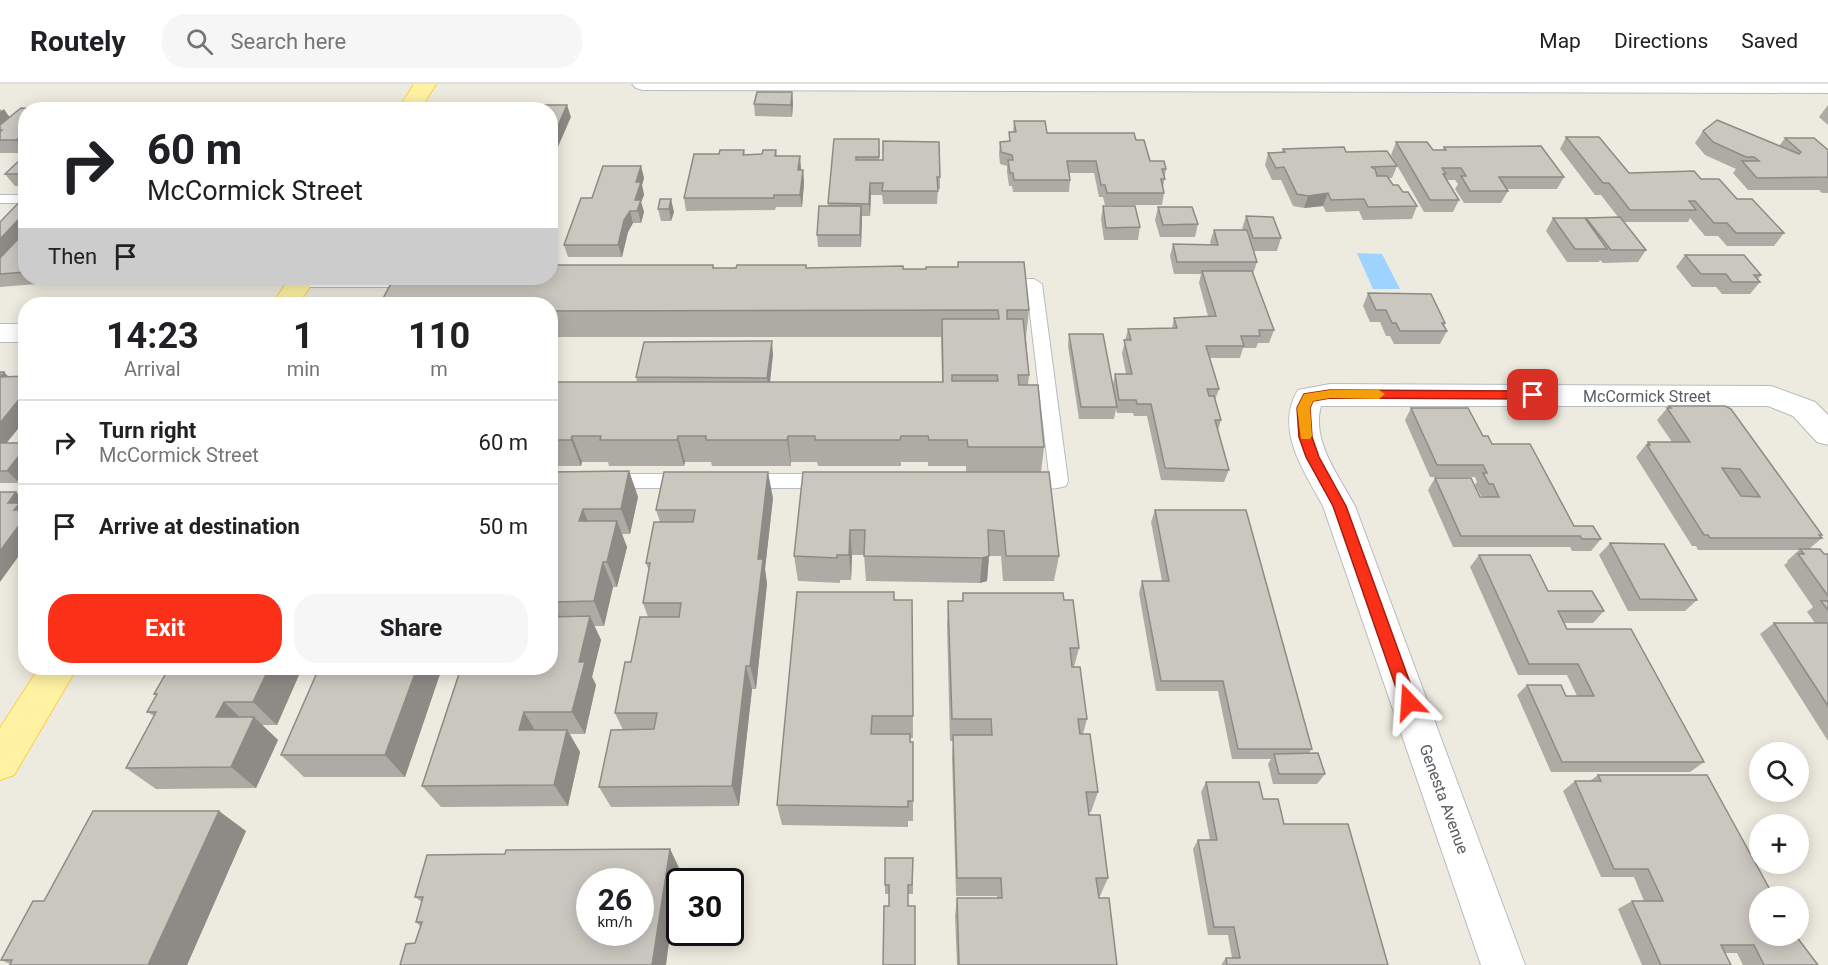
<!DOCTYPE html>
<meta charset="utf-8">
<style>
:root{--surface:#fff;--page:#f6f6f6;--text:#202124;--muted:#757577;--line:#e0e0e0;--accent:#fa3019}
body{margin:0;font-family:Roboto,sans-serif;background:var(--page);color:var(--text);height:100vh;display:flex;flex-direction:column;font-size:22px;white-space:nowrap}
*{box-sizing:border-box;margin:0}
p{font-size:20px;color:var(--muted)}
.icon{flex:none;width:33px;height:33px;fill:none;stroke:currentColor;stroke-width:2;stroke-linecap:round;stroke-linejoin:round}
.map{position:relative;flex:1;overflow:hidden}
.panel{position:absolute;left:18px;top:213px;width:540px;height:378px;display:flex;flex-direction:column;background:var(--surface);border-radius:24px;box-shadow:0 3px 15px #0003}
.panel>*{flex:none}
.hud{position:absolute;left:18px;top:18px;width:540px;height:183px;border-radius:24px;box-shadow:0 3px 15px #0003;background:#fff;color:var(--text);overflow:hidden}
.tools{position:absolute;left:1749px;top:658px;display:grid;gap:12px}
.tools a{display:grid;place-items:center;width:60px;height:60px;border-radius:50%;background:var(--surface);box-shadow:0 3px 15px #0003;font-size:30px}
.speed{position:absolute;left:576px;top:784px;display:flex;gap:12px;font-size:30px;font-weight:700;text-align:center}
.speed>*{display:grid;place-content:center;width:78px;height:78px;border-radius:50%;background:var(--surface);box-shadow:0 3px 15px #0003;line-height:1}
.speed small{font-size:15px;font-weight:400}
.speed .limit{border:3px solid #111;border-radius:9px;background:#fff;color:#111}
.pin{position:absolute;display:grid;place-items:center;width:51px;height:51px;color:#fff;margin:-26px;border-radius:12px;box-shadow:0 3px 9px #0006}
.me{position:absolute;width:66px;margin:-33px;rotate:340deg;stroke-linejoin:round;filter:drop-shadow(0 0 4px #0008)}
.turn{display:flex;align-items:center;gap:21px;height:126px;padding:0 30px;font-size:27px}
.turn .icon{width:78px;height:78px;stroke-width:2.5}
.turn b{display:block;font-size:42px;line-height:51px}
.then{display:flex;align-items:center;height:57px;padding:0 30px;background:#0003;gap:12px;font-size:22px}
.eta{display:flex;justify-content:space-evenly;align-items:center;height:102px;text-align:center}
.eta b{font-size:36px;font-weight:700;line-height:42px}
.primary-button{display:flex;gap:12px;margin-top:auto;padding:12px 30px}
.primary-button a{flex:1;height:69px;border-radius:24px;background:var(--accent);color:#fff;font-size:24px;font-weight:700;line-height:69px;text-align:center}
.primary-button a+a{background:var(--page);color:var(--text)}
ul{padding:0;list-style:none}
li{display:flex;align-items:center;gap:18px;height:84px;padding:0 30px;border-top:2px solid var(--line)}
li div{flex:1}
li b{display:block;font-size:22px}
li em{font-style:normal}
header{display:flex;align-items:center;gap:36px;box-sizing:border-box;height:84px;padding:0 30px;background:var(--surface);border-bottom:2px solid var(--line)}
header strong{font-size:28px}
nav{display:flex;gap:33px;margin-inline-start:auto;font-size:21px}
.search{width:420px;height:54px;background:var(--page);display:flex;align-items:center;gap:15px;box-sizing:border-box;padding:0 21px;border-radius:24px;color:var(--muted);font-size:22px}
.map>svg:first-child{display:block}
.water{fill:#9ed3ff}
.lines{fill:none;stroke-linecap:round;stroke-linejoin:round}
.lane-casing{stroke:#b8bbc0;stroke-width:2}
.street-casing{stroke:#b8bbc0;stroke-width:2}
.primary-casing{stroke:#ffcf47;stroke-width:2}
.lane{fill:#fff;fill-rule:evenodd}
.street{fill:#fff;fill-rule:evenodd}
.primary{fill:#fff2a3;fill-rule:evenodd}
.wall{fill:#aeaba4}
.shaded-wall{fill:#8d8b86}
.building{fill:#cac7bf;stroke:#8d8b86;stroke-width:1.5;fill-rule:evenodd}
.route{fill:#fa3019;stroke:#a21f10;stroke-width:1.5}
.slow{fill:#f59e0b}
.labels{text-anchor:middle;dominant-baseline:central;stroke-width:4.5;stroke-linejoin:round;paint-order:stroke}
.street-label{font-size:16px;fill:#585d62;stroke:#fff}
</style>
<header>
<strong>Routely</strong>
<div class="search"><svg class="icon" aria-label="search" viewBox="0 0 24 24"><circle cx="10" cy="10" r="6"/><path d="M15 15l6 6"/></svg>Search here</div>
<nav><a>Map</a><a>Directions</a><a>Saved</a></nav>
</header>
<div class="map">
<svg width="1828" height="881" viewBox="0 0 1828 881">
<rect width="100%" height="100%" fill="#edebdf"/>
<polygon class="water" points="1357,169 1382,170 1400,205 1373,205"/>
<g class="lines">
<defs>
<g id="lane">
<rect x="0" y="111" width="26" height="8"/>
<polygon points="299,194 418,194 425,198 417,203 300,203 292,198"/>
<path d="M1001,195H1034L1042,200L1068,397L1066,402C1053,406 1032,406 1019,402L1017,397L1019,392L1049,390L1027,205L995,203L993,200Z"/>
<polygon points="606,390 687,390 694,392 696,397 694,402 687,404 606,404 599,402 597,397 599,392"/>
<polygon points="744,390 828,390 835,392 837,397 835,402 828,404 744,404 737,402 735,397 737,392"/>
</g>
<g id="street">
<polygon points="632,0 1828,0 1828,9 643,6 636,4"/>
<rect x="0" y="240" width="26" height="18"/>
<path d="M1330,300L1771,302L1815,318L1828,331V361L1817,358L1793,332L1768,322H1321C1311,357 1339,392 1355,422L1525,881H1481L1323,422C1304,387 1274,345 1298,306Z"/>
</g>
<g id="primary">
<polygon points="414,0 436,0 420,26 398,26"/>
<polygon points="290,194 316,194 298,220 272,220"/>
<polygon points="39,584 77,584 14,691 0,696 0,644"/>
</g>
</defs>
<use href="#lane" class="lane-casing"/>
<use href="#street" class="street-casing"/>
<use href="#primary" class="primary-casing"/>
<use href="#lane" class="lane"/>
<use href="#street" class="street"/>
<use href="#primary" class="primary"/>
</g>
<g class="wall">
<polygon points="792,8 793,20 792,33 755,32 754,20"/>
<polygon points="1828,21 1828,41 1819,33"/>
<polygon points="0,25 10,33 26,26 26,69 0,69"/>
<polygon points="1014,37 1047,49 1136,56 1150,77 1166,85 1163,104 1164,109 1162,121 1105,121 1103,113 1099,113 1094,89 1069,89 1070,96 1069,108 1013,108 1012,102 1009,102 1007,88 1007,82 1000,80 999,70 1000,58 1009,57 1009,48 1013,48"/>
<polygon points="1703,47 1779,62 1785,54 1828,66 1828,109 1822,109 1819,106 1748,106 1733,89 1736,85 1705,71 1695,59"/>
<polygon points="1566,53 1629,89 1701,95 1737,115 1784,149 1774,162 1727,162 1718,152 1705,152 1690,134 1688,138 1624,138 1646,166 1638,178 1603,179 1600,176 1599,178 1567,178 1546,147 1553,134 1585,135 1586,134 1618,133 1601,111 1595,111 1560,65"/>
<polygon points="834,55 880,67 879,76 940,93 940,105 938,105 937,120 883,120 882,111 871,111 870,132 862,132 861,163 818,163 817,151 828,122"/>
<polygon points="1396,58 1433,66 1443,66 1444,63 1564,93 1557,105 1507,105 1508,107 1501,119 1464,119 1455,105 1458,100 1455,96 1446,96 1459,116 1453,128 1424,128 1391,71"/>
<polygon points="1283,65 1346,68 1397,82 1392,94 1388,94 1393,101 1403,108 1417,122 1412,135 1363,136 1359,127 1326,128 1323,122 1304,124 1293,122 1281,96 1272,96 1265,81 1268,69 1282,68"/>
<polygon points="744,66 745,71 762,70 776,66 777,72 801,84 800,86 803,86 804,99 802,123 776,123 775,126 686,127 684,114 719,70"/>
<polygon points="26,74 26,102 15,102 5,90"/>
<polygon points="641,82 644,94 642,101 644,111 641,118 644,128 641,139 633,139 628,148 622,173 568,173 564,161 592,114"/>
<polygon points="26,111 26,194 60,194 56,198 39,198 37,200 0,203 0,138"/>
<polygon points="660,115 674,128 671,137 661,137 658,125"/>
<polygon points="1103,122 1140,143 1138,156 1104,156 1101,135"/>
<polygon points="1158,123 1198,140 1195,153 1160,153 1155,136"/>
<polygon points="1246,132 1281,154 1277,167 1254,167 1257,178 1253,190 1274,246 1269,259 1258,259 1256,264 1243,264 1240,274 1210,274 1219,305 1215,316 1221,336 1218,346 1229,386 1224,398 1161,396 1147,332 1134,332 1133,329 1117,329 1116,325 1114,335 1079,335 1068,262 1069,250 1113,300 1115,290 1126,290 1122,269 1128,245 1172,244 1174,234 1208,232 1199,199 1201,190 1174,190 1170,172 1173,160 1211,160 1210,158 1214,146 1243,146 1242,145"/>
<polygon points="1685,171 1761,191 1758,195 1760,198 1750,210 1722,210 1716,203 1692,203 1676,183"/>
<polygon points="714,184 903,185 1029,226 1026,253 1029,291 1028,301 1044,363 1041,388 1059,472 1054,497 1003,497 1001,472 989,472 987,497 980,499 866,497 864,471 852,471 851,496 840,496 840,499 798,497 794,472 966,388 966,382 928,382 928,378 901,378 901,382 818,382 817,378 791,378 791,382 712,382 711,378 685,378 684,382 609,382 608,378 582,378 581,382 550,382 550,298 637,298 636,293 773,270 770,298 942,298 941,253 550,253 550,220"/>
<polygon points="106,194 140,194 138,195"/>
<polygon points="145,194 215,194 214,195 201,195 198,199 190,199 188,201 150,200"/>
<polygon points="1368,209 1445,239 1444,242 1447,247 1440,260 1394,260 1390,252 1386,252 1380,238 1370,238 1363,222"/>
<polygon points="0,288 4,288 9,293 26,335 6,359 20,399 0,399"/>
<polygon points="1669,322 1822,451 1820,452 1822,454 1809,465 1824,470 1828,470 1828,657 1760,550 1774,539 1815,539 1807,528 1813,523 1784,481 1788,478 1787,477 1799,466 1698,466 1696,462 1692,462 1636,373 1648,358 1672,358 1657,336"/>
<polygon points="1411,324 1483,352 1492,360 1574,442 1601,455 1591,467 1572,467 1570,463 1453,463 1428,406 1435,394 1480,413 1485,413 1484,412 1481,412 1475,401 1477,398 1475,393 1430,393 1405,336"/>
<polygon points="629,387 638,413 630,450 622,450 627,463 617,503 613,503 604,542 594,542 601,556 592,593 596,601 585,650 570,650 580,668 568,722 441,723 422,702 460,585 460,584 550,584 550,388"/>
<polygon points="773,414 765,485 767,500 756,605 752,605 739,722 611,723 599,703 623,646 615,629 631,578 648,533 643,519 649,487 646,479 660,438 656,426"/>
<polygon points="1155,426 1312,665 1309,669 1325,690 1317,700 1273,700 1268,680 1271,675 1232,675 1218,607 1156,607 1139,509 1142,497 1162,497 1151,438"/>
<polygon points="1610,459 1697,516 1685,527 1628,527 1599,471"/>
<polygon points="1479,471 1548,507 1604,527 1593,539 1563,539 1567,545 1704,678 1690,688 1551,688 1517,611 1527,601 1566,612 1577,612 1567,591 1518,591 1470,483"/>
<polygon points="963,509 1064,516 1079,564 1074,583 1087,635 1083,650 1098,708 1091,728 1089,728 1108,794 1100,812 1098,812 1117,881 957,881 955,832 957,814 997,814 997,812 956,812 952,673 953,657 950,657 947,541 948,517 962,517"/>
<polygon points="895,516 912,516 913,654 910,654 910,658 913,658 913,737 908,737 908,743 782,741 777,721"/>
<polygon points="302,584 277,641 262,641 278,656 256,704 156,705 126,684 154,632 147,628 156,612 154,610"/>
<polygon points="319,584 442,584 405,693 304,693 281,671"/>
<polygon points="1598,691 1760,813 1818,881 1743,881 1737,869 1725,869 1731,881 1642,881 1618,825 1632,817 1644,817 1634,793 1601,793 1563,707 1575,697 1590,697"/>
<polygon points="1206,698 1263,715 1284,740 1388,881 1221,881 1226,874 1232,874 1228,851 1208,851 1193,765 1198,756 1210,756 1201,708"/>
<polygon points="246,747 187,881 10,881 10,880 1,876 44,817"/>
<polygon points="670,765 679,784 420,842 416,838 422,818 415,813 505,770"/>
<polygon points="913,774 913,810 908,810 908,822 889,822 889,810 885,810 885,801"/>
</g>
<g class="shaded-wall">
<polygon points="792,8 793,20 792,33 791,21"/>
<polygon points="567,21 571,33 550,81 550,60"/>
<polygon points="4,25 12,37 0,46 0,28"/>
<polygon points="20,53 26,60 26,68 16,56"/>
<polygon points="800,72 801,84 799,99 798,86"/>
<polygon points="641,82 644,94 642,101 644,111 641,118 644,128 641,139 635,116 636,98"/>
<polygon points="803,86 804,99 802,123 800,111"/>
<polygon points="870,99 871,111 870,132 869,120"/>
<polygon points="1328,109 1323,122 1304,124 1308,112"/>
<polygon points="671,115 674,128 671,137 669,125"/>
<polygon points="861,122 862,134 861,163 860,151"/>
<polygon points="630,127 633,139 628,148 622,173 618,161 624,136"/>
<polygon points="18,136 26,146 26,151 0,179 0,155"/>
<polygon points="31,194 35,194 39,198 37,200"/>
<polygon points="53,194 60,194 56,198"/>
<polygon points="182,194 186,194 190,199 188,201"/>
<polygon points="194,194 200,194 201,195 198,199"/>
<polygon points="772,257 773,270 769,306 767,294"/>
<polygon points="4,288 16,301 1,293"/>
<polygon points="26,307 26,335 0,367 0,339"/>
<polygon points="572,352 582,378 581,382 571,356"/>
<polygon points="678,352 685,378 684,382 677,356"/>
<polygon points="788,352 791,378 791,382 787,356"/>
<polygon points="26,363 26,392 20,399 7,387"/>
<polygon points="629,387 638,413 630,450 621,425"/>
<polygon points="768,388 773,414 765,485 767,500 756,605 750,582 758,475"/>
<polygon points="16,408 26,417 26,462 0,498 0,467 8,419"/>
<polygon points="583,425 593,450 579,437"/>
<polygon points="617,437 627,463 617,503 607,478"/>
<polygon points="850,446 852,471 851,496 849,471"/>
<polygon points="989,472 987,497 980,499 982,474"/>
<polygon points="603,478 613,503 604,542 594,517"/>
<polygon points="552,518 564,542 550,536 550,525"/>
<polygon points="590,532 601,556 592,593 596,601 585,650 572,628 579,578"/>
<polygon points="746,582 752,605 739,722 732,702"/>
<polygon points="269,584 302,584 277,641 253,618"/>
<polygon points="417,584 442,584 405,693 385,671"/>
<polygon points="224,618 248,641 216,633"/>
<polygon points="524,628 538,651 519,646"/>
<polygon points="254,633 278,656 256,704 231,683"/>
<polygon points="567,646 580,668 568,722 554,701"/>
<polygon points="219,727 246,747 187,881 148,881"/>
<polygon points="670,765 679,784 666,881 652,881"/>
</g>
<g class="building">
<polygon points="757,8 792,8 791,21 754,20"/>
<polygon points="486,21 567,21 550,60 550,26 484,26"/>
<polygon points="21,24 46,26 26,26 26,53 20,53 16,56 0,56 0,48 2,46 0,46 0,41"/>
<polygon points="103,25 131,25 130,26"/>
<polygon points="145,25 173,26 144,26"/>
<polygon points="270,25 297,25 269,26"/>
<polygon points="1717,36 1799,70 1801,68 1785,54 1814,54 1828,66 1828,93 1757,94 1742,77 1759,77 1754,73 1746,73 1713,58 1703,47"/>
<polygon points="1014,37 1045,37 1047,49 1134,49 1136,56 1144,56 1150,77 1164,77 1166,85 1162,85 1165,95 1161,95 1164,109 1107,109 1105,101 1101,101 1096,77 1067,77 1070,96 1014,96 1013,89 1010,89 1008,76 1013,76 1012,71 1001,68 1000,58 1010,57 1009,48 1016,48"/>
<polygon points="1566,53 1599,53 1629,89 1694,87 1701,95 1719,95 1737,115 1752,115 1784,149 1736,149 1727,139 1714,139 1695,117 1689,117 1696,126 1630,126 1609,99 1603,99"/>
<polygon points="834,55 879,55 879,73 856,73 856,76 883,76 883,57 939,58 940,93 937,93 938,107 882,107 883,99 870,99 869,120 828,119"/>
<polygon points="1396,58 1427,58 1433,66 1446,66 1444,63 1455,63 1541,62 1564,93 1499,93 1508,107 1470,107 1461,92 1466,92 1461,84 1442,84 1446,90 1443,90 1459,116 1430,116"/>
<polygon points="1344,63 1346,68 1387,67 1397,82 1371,83 1375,85 1377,92 1387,92 1393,101 1398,101 1403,108 1408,108 1417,122 1368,123 1364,115 1331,116 1328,109 1308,112 1297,110 1284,83 1276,84 1268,69 1285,68 1283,65"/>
<polygon points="720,66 744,66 743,71 762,70 763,66 776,66 775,72 800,72 798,86 803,86 800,111 774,111 774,114 684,114 694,70 719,70"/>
<polygon points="22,74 26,74 26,90 5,90"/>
<polygon points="603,82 641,82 636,98 641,98 635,116 641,116 637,127 630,127 624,136 618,161 564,161 581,114 592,114"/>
<polygon points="26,111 26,136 18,136 0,155 0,138"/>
<polygon points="660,115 671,115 669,125 658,125"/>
<polygon points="819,122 861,122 860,151 817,151"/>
<polygon points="1103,122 1135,122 1140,143 1106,144"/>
<polygon points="1158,123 1192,123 1198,140 1163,141"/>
<polygon points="1246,132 1273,133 1281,154 1253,154"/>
<polygon points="1620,133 1646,166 1611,166 1586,134"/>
<polygon points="1553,134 1585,134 1607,165 1575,165"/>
<polygon points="1214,146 1247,146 1257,178 1177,178 1173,160 1218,161"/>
<polygon points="26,152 26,188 0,190 0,174 20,153"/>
<polygon points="1685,171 1744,171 1761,191 1754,191 1760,198 1732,198 1726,190 1701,190"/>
<path d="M958,178H1024L1029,226H1007V235H1023L1029,291H1018L1019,301H1038L1044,363H968L967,356H929L928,352H901L900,356H815V352H788L787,356H706V352H678L677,356H600L601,352H572L571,356H550V298H943L942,235H999L998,226L550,227V220H380L394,194H550V181H713V184H736L737,181H806V184L903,182V185H926V183H958ZM952,291H997L998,297H952Z"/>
<polygon points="1202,187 1252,187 1274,246 1259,246 1260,252 1241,252 1244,262 1206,262 1219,305 1207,305 1209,312 1214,312 1221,336 1215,336 1229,386 1165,384 1151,320 1137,320 1136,316 1119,316 1115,290 1132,290 1124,256 1131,256 1128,245 1177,244 1174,234 1216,232"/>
<polygon points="1368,209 1431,210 1445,239 1442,239 1447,247 1400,247 1396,239 1392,239 1386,226 1376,226"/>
<polygon points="1069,250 1103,250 1117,323 1081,323"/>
<polygon points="772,257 767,294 636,293 644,258"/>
<polygon points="0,288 4,288 1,293 26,292 26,307 0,339"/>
<path d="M1669,322H1725L1731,325L1822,451H1819L1822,454H1710L1708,451H1704L1647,361H1650L1648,358H1690L1667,324H1671ZM1722,384L1740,385L1760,413L1741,412Z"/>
<polygon points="1411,324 1468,324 1483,352 1488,352 1492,360 1530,360 1574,442 1593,442 1601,455 1582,455 1580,452 1461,452 1435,394 1471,394 1480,413 1499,413 1493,400 1489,400 1483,389 1487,389 1483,381 1437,381"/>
<polygon points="0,359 26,359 26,363 7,387 0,387"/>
<polygon points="629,387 621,425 583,425 579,437 617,437 607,478 603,478 594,517 552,518 550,525 550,388"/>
<polygon points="664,388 768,388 758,475 763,475 750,582 746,582 732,702 599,703 611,646 654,645 657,629 615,629 625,578 631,578 640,533 679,533 681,519 643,519 650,479 646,479 654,438 693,438 695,426 656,426"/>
<polygon points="803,388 1049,388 1059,472 1006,472 1004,447 988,446 989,472 982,474 864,472 865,446 850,446 849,471 837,471 837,474 794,472"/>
<polygon points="0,408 16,408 8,419 20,419 14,426 26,426 26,432 0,467"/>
<polygon points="1155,426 1246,426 1312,665 1238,665 1223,597 1161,597 1142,497 1169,497"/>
<polygon points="1610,459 1664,460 1697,516 1640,515"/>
<polygon points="1800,465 1820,465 1824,470 1828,470 1828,512 1798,470 1804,470"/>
<polygon points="1479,471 1530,471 1548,507 1592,507 1604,527 1558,527 1567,545 1631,545 1704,678 1562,678 1527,601 1561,601 1566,612 1594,612 1578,580 1529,580"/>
<polygon points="797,508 894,508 894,516 912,516 913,632 872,632 871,650 910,650 910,658 913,658 913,717 908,717 908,723 777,721"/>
<polygon points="963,509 1063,509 1064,516 1073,516 1079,564 1070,564 1072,583 1080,583 1087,635 1078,635 1080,650 1090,650 1098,708 1086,708 1089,731 1100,731 1108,794 1096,794 1099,814 1109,814 1117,881 959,881 957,814 1002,814 1001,794 957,794 953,651 992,651 991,635 952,635 948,517 963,517"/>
<polygon points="1821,517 1828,517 1828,526"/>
<polygon points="590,532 579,578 585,578 572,628 524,628 519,646 567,646 554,701 422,702 461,584 550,584 550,533"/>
<polygon points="1774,539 1828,539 1828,622"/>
<polygon points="169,584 269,584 253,618 224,618 216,633 254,633 231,683 126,684 156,628 147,628 157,610 154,610"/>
<polygon points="319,584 417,584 385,671 281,671"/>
<polygon points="1318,669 1325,690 1279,690 1274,670"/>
<polygon points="1598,691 1707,691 1774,813 1760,813 1760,852 1796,852 1818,881 1764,881 1754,861 1721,861 1731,881 1661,881 1632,817 1663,817 1648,785 1614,785 1575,697 1601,697"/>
<polygon points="1206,698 1259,698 1263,715 1278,715 1284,740 1348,740 1388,881 1227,881 1226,874 1240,874 1234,843 1214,843 1198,756 1217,756"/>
<polygon points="93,727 219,727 148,881 10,881 12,876 1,876 33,817 44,817"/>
<path d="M670,765L652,881H400L406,860L415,859L422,838H416L423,813H415L427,771L505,770L506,766ZM590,798H640V849H590Z"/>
<polygon points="885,774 913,774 912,801 908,801 908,822 915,822 915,881 883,881 884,822 889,822 889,801 885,801"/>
</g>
<polygon class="route" points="1330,306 1533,307 1539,311 1533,315 1330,314 1313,317 1310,324 1312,353 1319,373 1346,422 1417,618 1415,623 1409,625 1404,623 1401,618 1333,422 1306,373 1299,353 1297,324 1304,310"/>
<polygon class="slow" points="1330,306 1379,306 1385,310 1379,315 1330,314 1313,317 1310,324 1312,352 1310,355 1301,355 1297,324 1304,310"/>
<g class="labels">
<g class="street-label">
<text x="1647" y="312">McCormick Street</text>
<text transform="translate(1444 715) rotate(70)">Genesta Avenue</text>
</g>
</g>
</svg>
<div class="tools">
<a><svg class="icon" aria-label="search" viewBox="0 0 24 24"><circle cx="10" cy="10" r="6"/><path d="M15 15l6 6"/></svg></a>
<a>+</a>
<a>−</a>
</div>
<div class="speed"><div>26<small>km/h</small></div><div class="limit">30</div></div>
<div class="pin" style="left:1533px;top:311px;background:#d93025"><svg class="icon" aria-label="arrive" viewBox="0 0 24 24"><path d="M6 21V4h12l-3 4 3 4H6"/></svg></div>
<svg class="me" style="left:1409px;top:618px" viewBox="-20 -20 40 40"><path d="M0-17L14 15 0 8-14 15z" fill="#fa3019" stroke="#fff" stroke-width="4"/></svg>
<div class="hud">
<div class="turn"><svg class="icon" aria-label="right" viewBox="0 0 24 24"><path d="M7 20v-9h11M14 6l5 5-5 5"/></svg><div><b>60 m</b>McCormick Street</div></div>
<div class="then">Then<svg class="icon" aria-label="arrive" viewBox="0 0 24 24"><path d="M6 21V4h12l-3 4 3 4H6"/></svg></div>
</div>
<section class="panel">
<div class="eta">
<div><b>14:23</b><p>Arrival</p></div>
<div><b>1</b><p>min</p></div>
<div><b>110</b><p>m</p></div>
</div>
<ul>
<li><svg class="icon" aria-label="right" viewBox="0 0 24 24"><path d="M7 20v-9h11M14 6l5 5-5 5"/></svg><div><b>Turn right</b><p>McCormick Street</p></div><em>60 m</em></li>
<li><svg class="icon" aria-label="arrive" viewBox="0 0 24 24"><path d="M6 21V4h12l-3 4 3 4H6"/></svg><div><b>Arrive at destination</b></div><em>50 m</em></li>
</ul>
<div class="primary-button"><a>Exit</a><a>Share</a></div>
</section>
</div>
